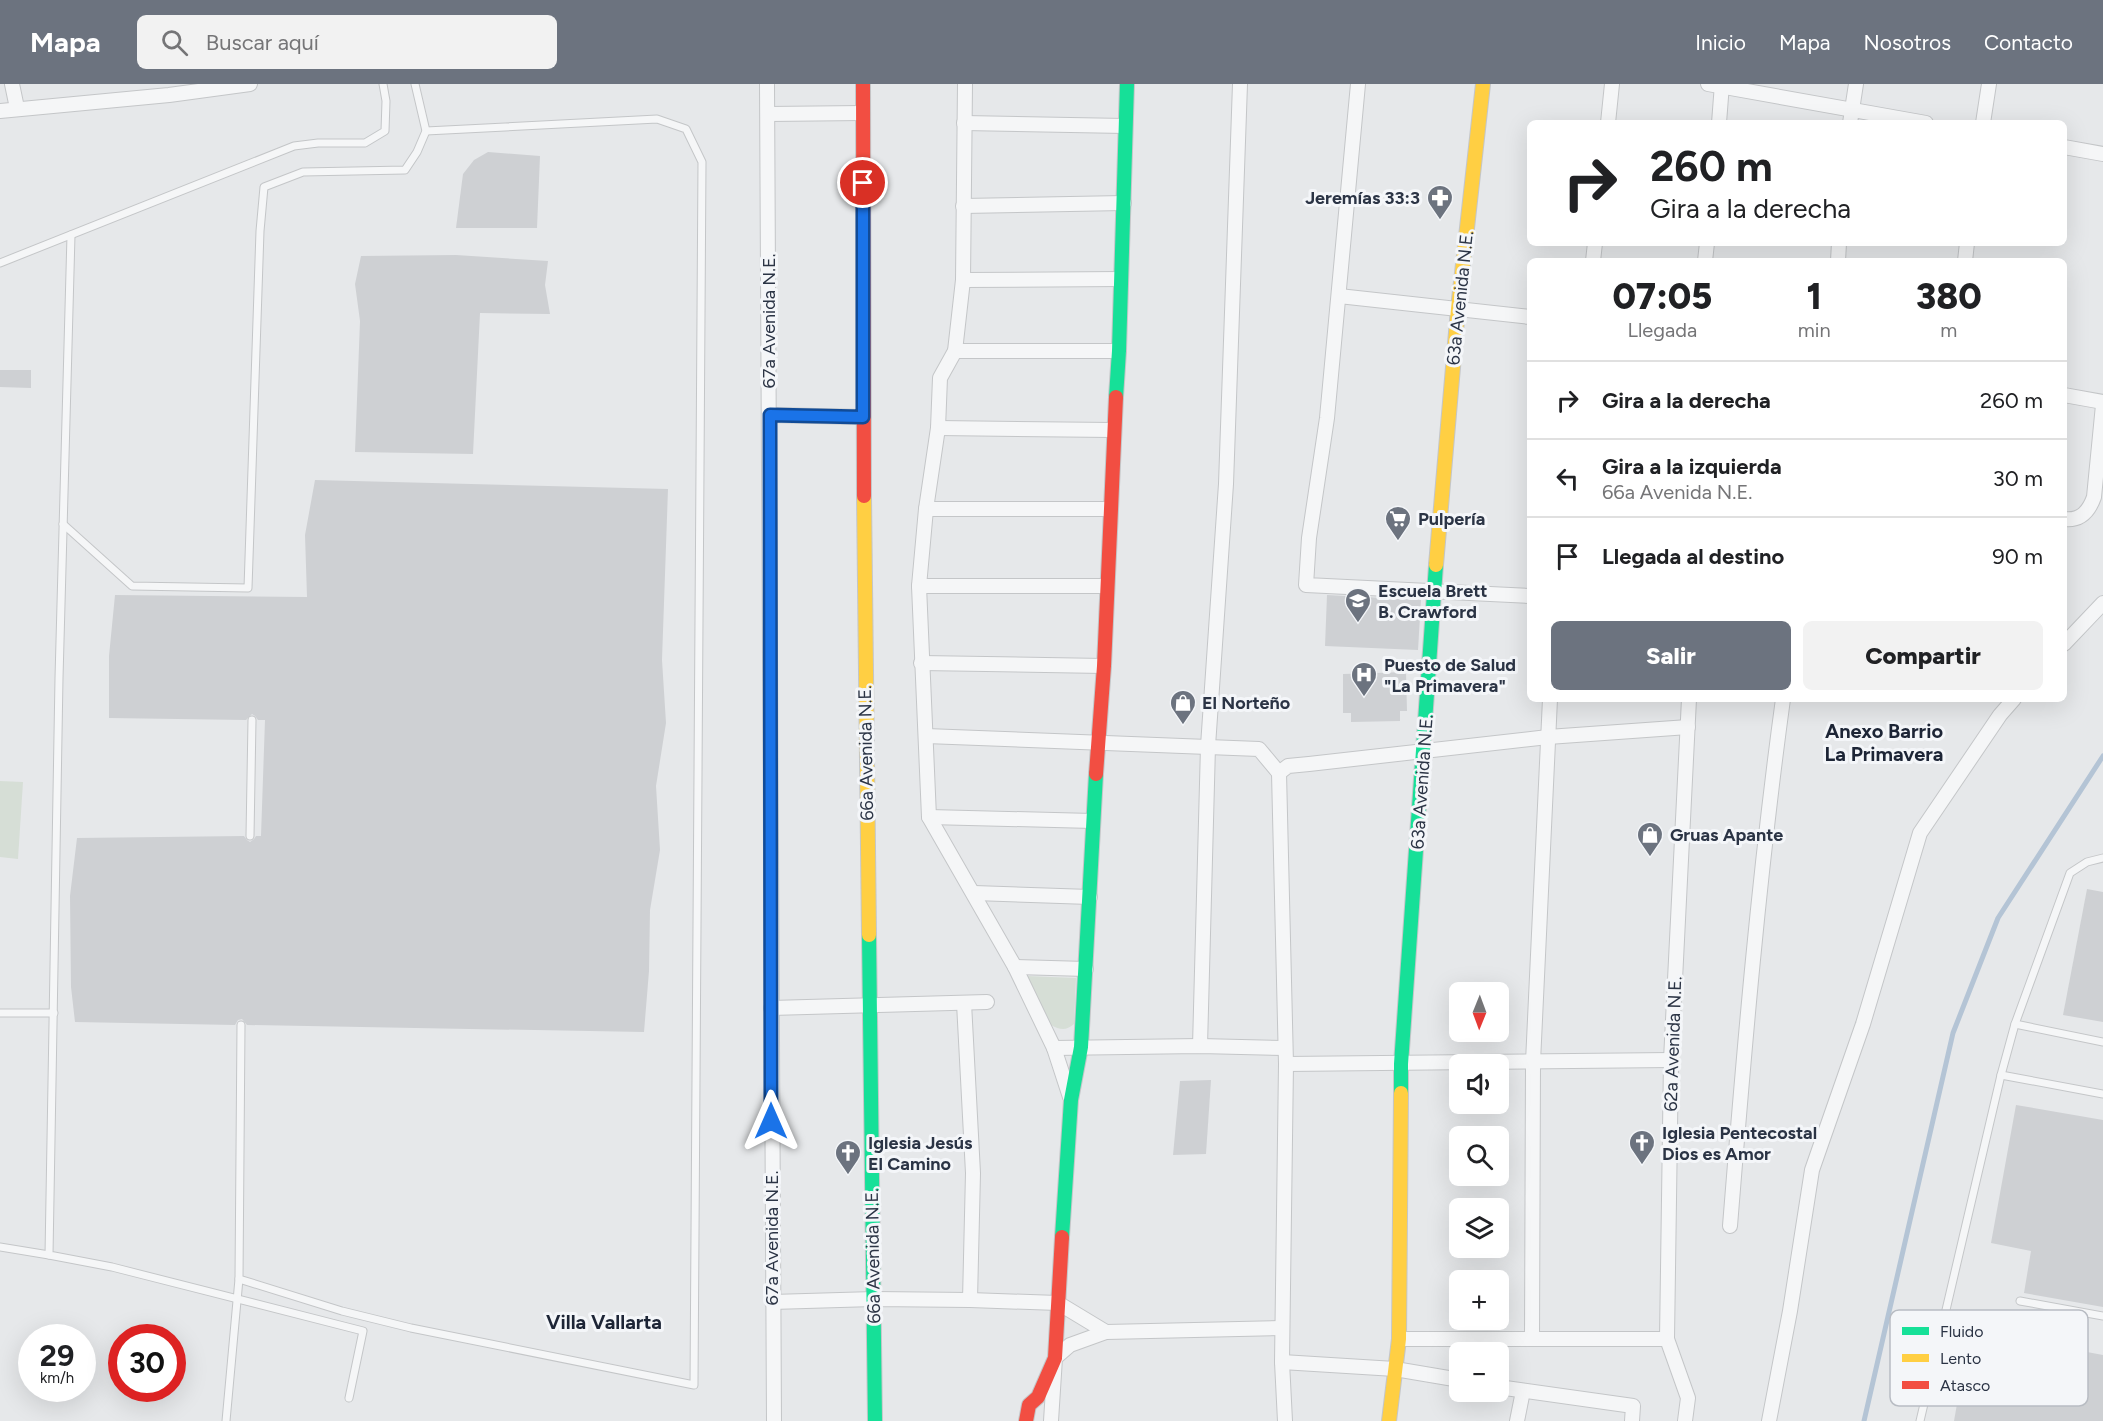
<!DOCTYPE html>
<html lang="es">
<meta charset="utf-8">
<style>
:root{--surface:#fff;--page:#f2f2f2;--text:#202124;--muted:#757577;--line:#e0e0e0;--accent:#6c737f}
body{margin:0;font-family:Figtree,sans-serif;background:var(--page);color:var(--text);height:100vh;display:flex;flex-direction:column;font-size:22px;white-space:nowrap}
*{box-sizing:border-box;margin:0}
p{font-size:20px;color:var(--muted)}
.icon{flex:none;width:33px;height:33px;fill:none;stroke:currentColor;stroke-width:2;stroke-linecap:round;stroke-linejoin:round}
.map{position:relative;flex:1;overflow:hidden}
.sheet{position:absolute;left:1527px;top:174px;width:540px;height:444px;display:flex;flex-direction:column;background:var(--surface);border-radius:9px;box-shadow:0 6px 24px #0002}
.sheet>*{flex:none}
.hud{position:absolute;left:1527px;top:36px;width:540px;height:126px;border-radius:9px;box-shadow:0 6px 24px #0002;background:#fff;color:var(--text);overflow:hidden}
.needle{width:39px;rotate:181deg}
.fabs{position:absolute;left:1449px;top:898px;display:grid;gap:12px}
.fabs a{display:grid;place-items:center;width:60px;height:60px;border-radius:9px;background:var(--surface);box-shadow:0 6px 24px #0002;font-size:30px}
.speed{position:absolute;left:18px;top:1240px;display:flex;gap:12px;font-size:30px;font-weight:700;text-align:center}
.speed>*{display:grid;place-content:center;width:78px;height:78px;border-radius:50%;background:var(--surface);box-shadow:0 6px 24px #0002;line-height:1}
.speed small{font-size:15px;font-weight:400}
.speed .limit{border:9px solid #d22;background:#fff;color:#111}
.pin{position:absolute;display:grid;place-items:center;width:51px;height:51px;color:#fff;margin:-26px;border:3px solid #fff;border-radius:50%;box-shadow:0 2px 6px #0007}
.me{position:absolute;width:66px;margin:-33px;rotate:0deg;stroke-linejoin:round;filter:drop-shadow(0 0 4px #0008)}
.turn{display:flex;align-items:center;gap:21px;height:126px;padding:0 24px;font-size:27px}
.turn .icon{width:78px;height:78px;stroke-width:2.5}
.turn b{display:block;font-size:42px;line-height:51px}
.eta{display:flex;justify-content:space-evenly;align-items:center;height:102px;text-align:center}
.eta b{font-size:36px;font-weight:800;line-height:42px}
.cta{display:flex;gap:12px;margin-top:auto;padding:12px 24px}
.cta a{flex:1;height:69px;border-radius:9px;background:var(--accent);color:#fff;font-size:24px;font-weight:800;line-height:69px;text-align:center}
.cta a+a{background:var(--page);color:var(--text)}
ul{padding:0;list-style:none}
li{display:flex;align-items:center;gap:18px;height:78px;padding:0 24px;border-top:2px solid var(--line)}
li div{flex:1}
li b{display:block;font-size:22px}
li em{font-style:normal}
header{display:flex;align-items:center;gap:36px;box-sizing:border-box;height:84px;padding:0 30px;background:var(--accent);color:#fff}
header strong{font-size:28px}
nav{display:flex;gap:33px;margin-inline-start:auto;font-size:21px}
.search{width:420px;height:54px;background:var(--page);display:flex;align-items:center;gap:15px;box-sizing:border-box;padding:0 21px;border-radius:9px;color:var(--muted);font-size:22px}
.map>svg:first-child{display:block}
.green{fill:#d6ded6}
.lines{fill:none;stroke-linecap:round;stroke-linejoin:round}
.stream{stroke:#b4c4d5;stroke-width:5}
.building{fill:#ced0d3}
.lane-casing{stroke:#c4c6c8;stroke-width:9}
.street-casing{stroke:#c4c6c8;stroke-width:16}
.fast-casing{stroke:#c4c6c8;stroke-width:16}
.slow-casing{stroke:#c4c6c8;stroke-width:16}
.jam-casing{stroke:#c4c6c8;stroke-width:16}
.lane{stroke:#f5f6f7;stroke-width:7}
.street{stroke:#f5f6f7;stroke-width:14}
.fast{stroke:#16e098;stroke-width:14}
.slow{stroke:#ffcf43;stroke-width:14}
.jam{stroke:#f24e42;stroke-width:14}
.route-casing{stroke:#114b97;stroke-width:15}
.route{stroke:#1a73e8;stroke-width:10}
.labels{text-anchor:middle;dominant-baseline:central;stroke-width:6;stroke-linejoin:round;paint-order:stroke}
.poi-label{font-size:18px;font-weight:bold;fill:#2b3445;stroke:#f4f6f9;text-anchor:start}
.street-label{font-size:18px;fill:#2b3445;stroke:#f4f6f9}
.neighbourhood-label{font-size:20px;font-weight:bold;fill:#1d2536;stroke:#f4f6f9}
.key{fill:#f4f6f9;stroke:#b8bcc3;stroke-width:1.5}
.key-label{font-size:16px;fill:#2b3445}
</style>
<header>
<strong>Mapa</strong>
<div class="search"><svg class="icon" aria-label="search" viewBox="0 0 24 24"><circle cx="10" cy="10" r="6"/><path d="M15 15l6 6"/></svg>Buscar aquí</div>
<nav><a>Inicio</a><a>Mapa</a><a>Nosotros</a><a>Contacto</a></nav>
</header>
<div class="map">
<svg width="2103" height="1337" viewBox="0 0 2103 1337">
<rect width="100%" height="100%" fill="#e6e8ea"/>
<g class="green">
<polygon points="0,697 23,698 18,775 0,773"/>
<path d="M1027,892L1076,894L1074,940C1066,947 1060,946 1051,941Z"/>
</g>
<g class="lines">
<polyline class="stream" points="1864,1337 1953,949 1998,834 2103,672"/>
</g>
<g class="building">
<polygon points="488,68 540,72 537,144 456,144 463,90 474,76"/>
<polygon points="456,171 548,177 545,201 550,230 480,229 473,370 355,368 360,237 355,200 361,172"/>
<polygon points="0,286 31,286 31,304 0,303"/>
<polygon points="315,396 668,405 662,576 666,639 656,702 660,766 650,826 649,887 644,948 247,941 242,935 238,936 235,941 75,938 71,903 70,812 77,754 244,752 247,756 250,758 254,755 256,752 261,752 265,636 258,636 255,632 252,630 246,636 109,634 109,572 115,511 307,513 305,451"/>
<polygon points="1327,511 1421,516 1418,566 1325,562"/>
<polygon points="1406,588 1407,627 1400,627 1400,637 1351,638 1351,629 1343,629 1343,590"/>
<polygon points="2087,805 2103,808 2103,938 2063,931"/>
<polygon points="1211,996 1206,1070 1173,1071 1180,997"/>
<polygon points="2016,1021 2103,1036 2103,1223 2024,1209 2031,1167 1991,1159"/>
<polygon points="1970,1246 2103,1271 2103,1337 1954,1337"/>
</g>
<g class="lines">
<defs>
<g id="lane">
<polyline points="71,151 59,594 49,1171 112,1183 363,1247 349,1314"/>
<polyline points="0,179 294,62 318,59 365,59 385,47 386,17 383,0"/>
<polyline points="63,440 132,502 248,504 260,147 264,103 303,88 405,86 417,68 426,47 415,0"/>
<polyline points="250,752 252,636"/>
<polyline points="0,929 54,929"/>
<polyline points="2015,940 2103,958"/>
<polyline points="241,941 239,1195 342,1227 411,1244 694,1301 702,78 686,45 657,35 426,47"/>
<polyline points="2001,991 2103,1010"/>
<polyline points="0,1163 49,1171"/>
<polyline points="2020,1217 2103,1232"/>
<polyline points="226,1337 239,1195"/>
<polyline points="1920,1337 2001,991 2015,940 2070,789 2087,778 2103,774"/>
</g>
<g id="street">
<polyline points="12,0 17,24"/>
<polyline points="767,0 774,1337"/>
<polyline points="965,0 963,196 955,267 940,294 938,344 926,425 919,502 929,733 1015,883 1054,964 1200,962 1285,964"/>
<polyline points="1358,0 1327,334 1309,454 1306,501 1530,512"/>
<polyline points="1708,0 1926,39"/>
<polyline points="0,27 169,11 250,0"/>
<polyline points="768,30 863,29"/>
<polyline points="964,39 1125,42"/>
<polyline points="1608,39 1612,0"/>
<polyline points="1719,39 1722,0"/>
<polyline points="1850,39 1856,0"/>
<polyline points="1983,39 1989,0"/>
<polyline points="2064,63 2103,70"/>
<polyline points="963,122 1124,119"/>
<polyline points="1593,177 1595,159"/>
<polyline points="1705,177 1707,159"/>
<polyline points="1838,177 1839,159"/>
<polyline points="1965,177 1967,159"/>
<polyline points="963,196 1121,195"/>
<polyline points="1339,212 1530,233"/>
<polyline points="955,267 1119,267"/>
<polyline points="2064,311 2103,318"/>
<polyline points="770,331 863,333"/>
<polyline points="938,344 1113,346"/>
<polyline points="926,425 1109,425"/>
<path d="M2064,435C2081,437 2089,427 2094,413L2103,321"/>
<polyline points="919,502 1105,502"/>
<polyline points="2064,560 2103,519"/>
<polyline points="921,579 1104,582"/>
<polyline points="926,652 1259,665 1279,689"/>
<polyline points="929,733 1093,737"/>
<polyline points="974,809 1090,813"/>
<polyline points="1015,883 1086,885"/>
<polyline points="964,919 973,1089 970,1216"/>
<polyline points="771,924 987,918"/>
<polyline points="1200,962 1208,662 1226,400 1240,0"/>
<polyline points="1054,964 1070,1013"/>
<polyline points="1286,980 1671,976"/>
<path d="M1730,1142C1744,966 1759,790 1783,615"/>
<polyline points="772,1218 874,1215 970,1216 1058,1219 1106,1248 1282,1244"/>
<polyline points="1399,1255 1667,1255"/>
<polyline points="1532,1255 1533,978 1550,615"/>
<polyline points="1282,1278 1395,1285 1460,1296"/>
<polyline points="1498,1303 1633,1322 1632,1337"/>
<polyline points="1051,1337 1055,1274 1070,1261 1106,1248"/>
<polyline points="1285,1337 1282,1278 1286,980 1279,689 1288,682 1309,680 1548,653 1688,643"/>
<polyline points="1517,1337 1523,1307"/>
<polyline points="1685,1337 1688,1314 1667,1255 1671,976 1689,615"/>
<polyline points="1769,1337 1790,1227 1812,1086 1863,940 1920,749 2000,631 2014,615"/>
</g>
<g id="fast">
<polyline points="1116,313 1119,267 1127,0"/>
<polyline points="869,851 875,1337"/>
<polyline points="1401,1009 1401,980 1436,481"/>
<polyline points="1062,1153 1071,1016 1081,963 1096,690"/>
</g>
<g id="slow">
<polyline points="864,412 869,851"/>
<polyline points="1436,481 1458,225 1483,0"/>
<polyline points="1389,1337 1399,1255 1401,1009"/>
</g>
<g id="jam">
<polyline points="863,0 864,412"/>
<polyline points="1096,690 1104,582 1116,313"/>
<polyline points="1026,1337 1029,1321 1038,1313 1055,1274 1062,1153"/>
</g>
</defs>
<use href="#lane" class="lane-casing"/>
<use href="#street" class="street-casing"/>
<use href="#fast" class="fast-casing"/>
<use href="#slow" class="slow-casing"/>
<use href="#jam" class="jam-casing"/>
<use href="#lane" class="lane"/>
<use href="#street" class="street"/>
<use href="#fast" class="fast"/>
<use href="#slow" class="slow"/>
<use href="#jam" class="jam"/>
</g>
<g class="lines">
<defs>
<polyline id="route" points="771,1037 770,331 863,333 863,99"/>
</defs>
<use href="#route" class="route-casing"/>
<use href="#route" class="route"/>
</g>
<defs>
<symbol id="pharmacy-pin" viewBox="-11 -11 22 30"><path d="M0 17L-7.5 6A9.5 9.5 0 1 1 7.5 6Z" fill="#6c737f" stroke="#f4f6f9"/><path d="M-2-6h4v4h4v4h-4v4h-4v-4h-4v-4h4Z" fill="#fff"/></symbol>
<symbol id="supermarket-pin" viewBox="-11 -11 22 30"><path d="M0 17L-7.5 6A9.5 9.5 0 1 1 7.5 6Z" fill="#6c737f" stroke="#f4f6f9"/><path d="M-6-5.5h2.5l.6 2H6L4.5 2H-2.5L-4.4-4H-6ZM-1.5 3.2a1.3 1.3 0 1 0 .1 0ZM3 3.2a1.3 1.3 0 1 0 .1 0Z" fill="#fff"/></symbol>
<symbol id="school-pin" viewBox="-11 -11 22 30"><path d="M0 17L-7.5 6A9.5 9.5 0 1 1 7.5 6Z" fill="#6c737f" stroke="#f4f6f9"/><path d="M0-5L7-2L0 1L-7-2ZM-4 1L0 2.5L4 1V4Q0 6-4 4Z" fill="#fff"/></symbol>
<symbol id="hospital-pin" viewBox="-11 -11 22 30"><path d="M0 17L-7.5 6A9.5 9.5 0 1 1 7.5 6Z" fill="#6c737f" stroke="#f4f6f9"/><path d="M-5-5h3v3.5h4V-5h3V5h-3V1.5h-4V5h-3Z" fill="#fff"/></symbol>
<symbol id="shop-pin" viewBox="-11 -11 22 30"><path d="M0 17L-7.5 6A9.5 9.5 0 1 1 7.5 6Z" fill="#6c737f" stroke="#f4f6f9"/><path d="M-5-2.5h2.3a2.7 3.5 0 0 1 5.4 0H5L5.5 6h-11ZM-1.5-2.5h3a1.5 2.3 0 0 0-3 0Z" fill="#fff"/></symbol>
<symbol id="church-pin" viewBox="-11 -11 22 30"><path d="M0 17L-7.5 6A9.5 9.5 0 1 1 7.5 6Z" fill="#6c737f" stroke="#f4f6f9"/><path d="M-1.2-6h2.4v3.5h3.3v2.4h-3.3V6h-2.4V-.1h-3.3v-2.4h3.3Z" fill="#fff"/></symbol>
</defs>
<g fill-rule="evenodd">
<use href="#pharmacy-pin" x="1425" y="99" width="30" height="40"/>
<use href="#supermarket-pin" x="1383" y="420" width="30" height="40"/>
<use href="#school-pin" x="1343" y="502" width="30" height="40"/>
<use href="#hospital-pin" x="1349" y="576" width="30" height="40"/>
<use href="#shop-pin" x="1168" y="604" width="30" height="40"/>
<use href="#shop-pin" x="1635" y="736" width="30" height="40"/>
<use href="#church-pin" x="1627" y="1044" width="30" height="40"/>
<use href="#church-pin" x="833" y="1054" width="30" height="40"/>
</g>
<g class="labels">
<g class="poi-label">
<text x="1420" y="114" text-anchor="end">Jeremías 33:3</text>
<text x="1418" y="435">Pulpería</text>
<text x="1378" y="507">Escuela Brett<tspan x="1378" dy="21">B. Crawford</tspan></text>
<text x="1384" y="581">Puesto de Salud<tspan x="1384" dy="21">"La Primavera"</tspan></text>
<text x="1202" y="619">El Norteño</text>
<text x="1670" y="751">Gruas Apante</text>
<text x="1662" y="1049">Iglesia Pentecostal<tspan x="1662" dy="21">Dios es Amor</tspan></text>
<text x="868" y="1059">Iglesia Jesús<tspan x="868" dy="21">El Camino</tspan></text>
</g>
<g class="street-label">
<text transform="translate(1460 214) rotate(-84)">63a Avenida N.E.</text>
<text transform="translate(769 237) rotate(-90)">67a Avenida N.E.</text>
<text transform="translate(866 669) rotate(-91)">66a Avenida N.E.</text>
<text transform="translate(1422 698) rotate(-86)">63a Avenida N.E.</text>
<text transform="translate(1673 960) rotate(-88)">62a Avenida N.E.</text>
<text transform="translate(772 1154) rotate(-90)">67a Avenida N.E.</text>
<text transform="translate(873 1172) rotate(-91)">66a Avenida N.E.</text>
</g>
<g class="neighbourhood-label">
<text x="1884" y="647">Anexo Barrio<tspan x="1884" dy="23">La Primavera</tspan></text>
<text x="604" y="1238">Villa Vallarta</text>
</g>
</g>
<rect x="1890" y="1226" width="198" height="96" rx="9" class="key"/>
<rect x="1902" y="1243" width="27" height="8" fill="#16e098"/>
<rect x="1902" y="1270" width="27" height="8" fill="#ffcf43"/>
<rect x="1902" y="1297" width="27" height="8" fill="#f24e42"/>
<g class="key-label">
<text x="1940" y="1253">Fluido</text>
<text x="1940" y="1280">Lento</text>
<text x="1940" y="1307">Atasco</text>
</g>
</svg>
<div class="fabs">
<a><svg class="needle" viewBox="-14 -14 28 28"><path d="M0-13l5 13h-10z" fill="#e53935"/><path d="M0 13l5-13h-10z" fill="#757577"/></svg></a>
<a><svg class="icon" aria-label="sound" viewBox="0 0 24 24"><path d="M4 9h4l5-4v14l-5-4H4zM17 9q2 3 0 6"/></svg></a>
<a><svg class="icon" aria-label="search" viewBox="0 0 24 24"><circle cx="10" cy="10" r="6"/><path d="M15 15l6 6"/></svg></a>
<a><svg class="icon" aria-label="layers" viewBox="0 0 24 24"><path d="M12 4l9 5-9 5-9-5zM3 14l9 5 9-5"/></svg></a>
<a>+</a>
<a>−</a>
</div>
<div class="speed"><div>29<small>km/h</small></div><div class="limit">30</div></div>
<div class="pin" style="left:863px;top:99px;background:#d93025"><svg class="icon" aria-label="arrive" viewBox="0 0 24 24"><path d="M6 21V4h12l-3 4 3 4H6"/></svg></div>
<svg class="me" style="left:771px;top:1037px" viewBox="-20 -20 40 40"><path d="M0-17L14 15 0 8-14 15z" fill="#1a73e8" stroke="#fff" stroke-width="4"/></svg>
<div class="hud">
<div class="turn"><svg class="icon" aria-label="right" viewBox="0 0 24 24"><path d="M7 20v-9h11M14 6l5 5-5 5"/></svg><div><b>260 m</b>Gira a la derecha</div></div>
</div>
<section class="sheet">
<div class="eta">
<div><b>07:05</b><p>Llegada</p></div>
<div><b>1</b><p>min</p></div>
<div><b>380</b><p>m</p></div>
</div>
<ul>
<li><svg class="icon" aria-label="right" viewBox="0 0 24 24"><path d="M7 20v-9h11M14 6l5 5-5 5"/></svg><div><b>Gira a la derecha</b></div><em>260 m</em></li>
<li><svg class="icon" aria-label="left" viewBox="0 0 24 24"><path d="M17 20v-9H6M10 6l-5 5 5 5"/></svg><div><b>Gira a la izquierda</b><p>66a Avenida N.E.</p></div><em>30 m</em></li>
<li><svg class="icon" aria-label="arrive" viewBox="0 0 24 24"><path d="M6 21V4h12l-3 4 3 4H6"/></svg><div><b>Llegada al destino</b></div><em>90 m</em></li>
</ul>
<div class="cta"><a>Salir</a><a>Compartir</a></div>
</section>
</div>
